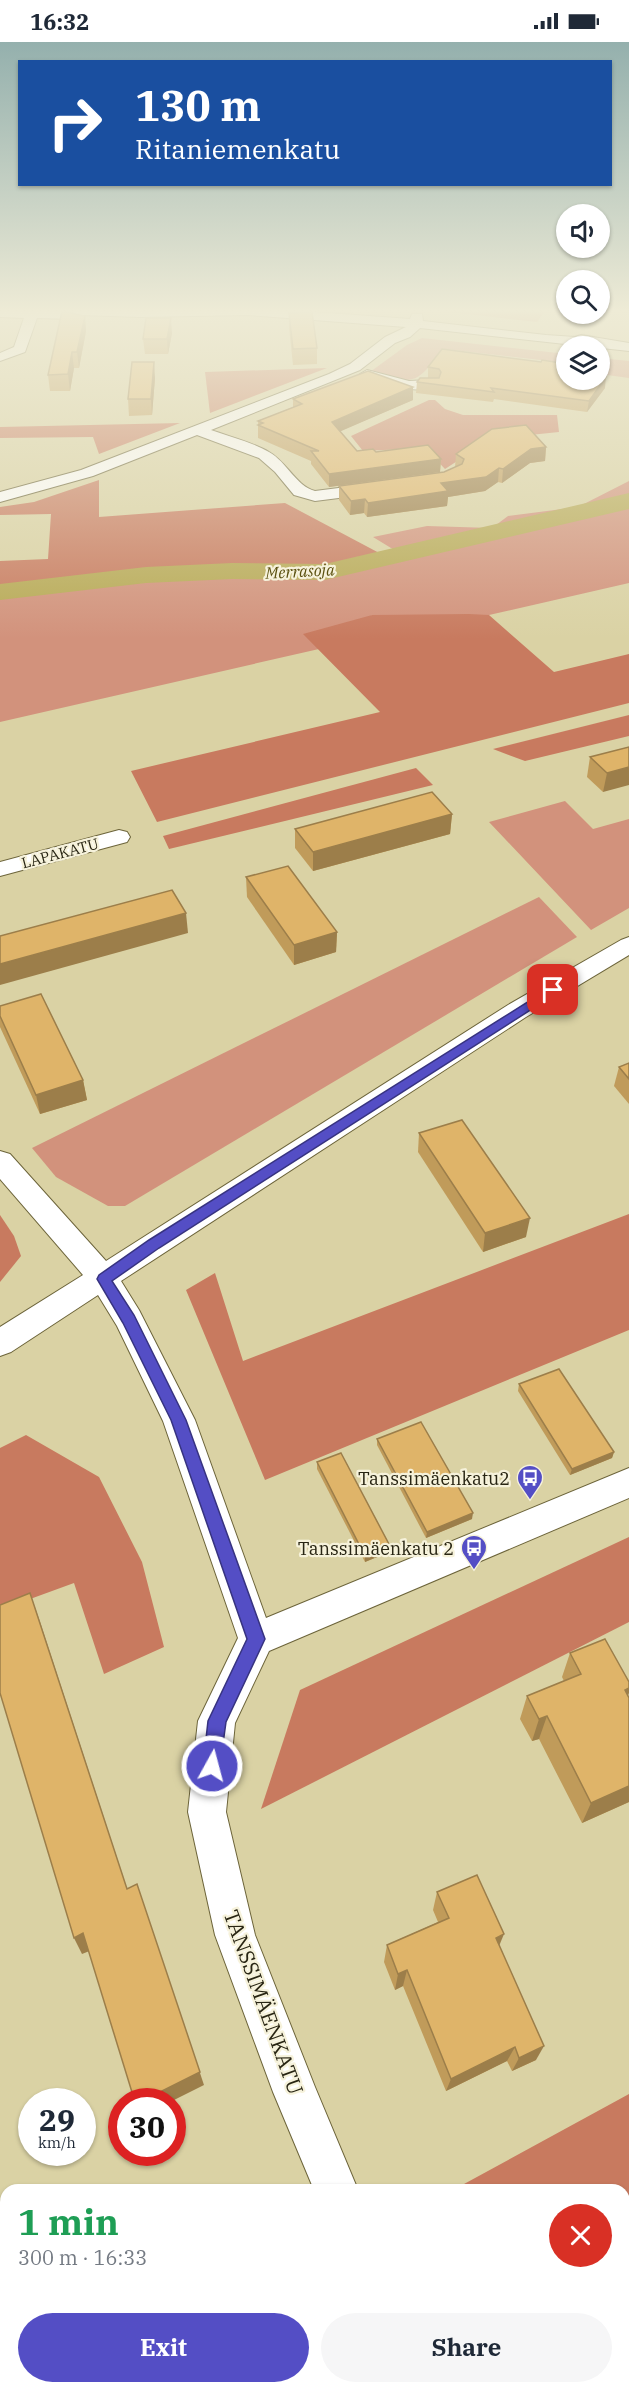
<!DOCTYPE html>
<meta charset="utf-8">
<style>
:root{--surface:#fff;--page:#f6f6f7;--text:#1f2937;--muted:#747a83;--accent:#544ec5}
body{margin:0;font-family:"IBM Plex Serif",serif;background:var(--page);color:var(--text);height:100vh;display:flex;flex-direction:column;font-size:22px;white-space:nowrap}
*{box-sizing:border-box;margin:0}
p{font-size:20px;color:var(--muted)}
.icon{flex:none;width:33px;height:33px;fill:none;stroke:currentColor;stroke-width:2;stroke-linecap:round;stroke-linejoin:round}
.map{position:relative;flex:1;overflow:hidden}
.sheet{position:absolute;left:0px;top:2142px;width:630px;height:210px;display:flex;flex-direction:column;background:var(--surface);border-radius:18px 18px 0 0;box-shadow:0 2px 4px #0004}
.sheet>*{flex:none}
.hud{position:absolute;left:18px;top:18px;width:594px;height:126px;border-radius:0px;box-shadow:0 2px 4px #0004;background:#1a4fa0;color:#fff;overflow:hidden}
.fabs{position:absolute;left:556px;top:162px;display:grid;gap:12px}
.fabs a{display:grid;place-items:center;width:54px;height:54px;border-radius:50%;background:var(--surface);box-shadow:0 2px 4px #0004;font-size:30px}
.speed{position:absolute;left:18px;top:2046px;display:flex;gap:12px;font-size:30px;font-weight:700;text-align:center}
.speed>*{display:grid;place-content:center;width:78px;height:78px;border-radius:50%;background:var(--surface);box-shadow:0 2px 4px #0004;line-height:1}
.speed small{font-size:15px;font-weight:400}
.speed .limit{border:9px solid #d22;background:#fff;color:#111}
.pin{position:absolute;display:grid;place-items:center;width:51px;height:51px;color:#fff;margin:-26px;border-radius:12px;box-shadow:0 3px 9px #0006}
.me{position:absolute;width:66px;margin:-33px;rotate:7deg;stroke-linejoin:round;filter:drop-shadow(0 0 4px #0008)}
.turn{display:flex;align-items:center;gap:21px;height:126px;padding:0 18px;font-size:27px}
.turn .icon{width:78px;height:78px;stroke-width:2.5}
.turn b{display:block;font-size:42px;line-height:51px}
.round{display:grid;place-items:center;flex:none;width:63px;height:63px;border-radius:32px;background:var(--page)}
.overview{display:flex;align-items:center;justify-content:space-between;height:102px;padding:0 18px}
h1{font-size:36px;font-weight:800;line-height:45px;color:#1e9e55}
.action{display:flex;gap:12px;margin-top:auto;padding:12px 18px}
.action a{flex:1;height:69px;border-radius:36px;background:var(--accent);color:#fff;font-size:24px;font-weight:800;line-height:69px;text-align:center}
.action a+a{background:var(--page);color:var(--text)}
.status{display:flex;justify-content:space-between;align-items:center;height:42px;padding:0 30px;background:var(--surface);direction:ltr}
.status svg{height:16px;fill:currentColor}
.map>svg:first-child{display:block}
.green{fill:#d2927c}
.forest{fill:#c87a5f}
.lines{fill:none;stroke-linecap:round;stroke-linejoin:round}
.river{fill:#b7a955;fill-rule:evenodd}
.minor-casing{stroke:#6c643a;stroke-width:2}
.minor{fill:#fff;fill-rule:evenodd}
.wall{fill:#c09b5a}
.shaded-wall{fill:#9c7e4a}
.building{fill:#dfb469;stroke:#9c7e4a;stroke-width:1.5}
.route{fill:#544ec5;stroke:#373380;stroke-width:1.5}
.labels{text-anchor:middle;dominant-baseline:central;stroke-width:4.5;stroke-linejoin:round;paint-order:stroke}
.far-street-label{font-size:15px;fill:#282513;stroke:#f6f2db}
.far-water-label{font-size:16px;font-style:italic;fill:#5b5110;stroke:#f6f2db}
.poi-label{font-size:18px;fill:#282513;stroke:#f6f2db;text-anchor:end}
.near-street-label{font-size:21px;fill:#282513;stroke:#f6f2db}
</style>
<div class="status"><b>16:32</b><svg viewBox="0 0 49 12"><path d="M0 12V9h3v3zM5 12V6h3v6zM10 12V3h3v9zM15 12V0h3v12zM26 1h20v11H26zM47 4h2v5h-2z"/></svg></div>
<div class="map">
<svg width="629" height="2352" viewBox="0 0 629 2352">
<rect width="100%" height="100%" fill="#dad2a4"/>
<g class="green">
<path d="M422,296L567,312V321L445,307C412,344 418,342 370,330L407,303Z"/>
<polygon points="600,316 629,319 629,336 600,332"/>
<polygon points="629,439 629,541 489,573 372,573 319,607 0,680 0,554 149,538 330,535 409,517 373,495 427,484 492,486 508,474 578,465"/>
<polygon points="565,759 593,787 629,777 629,866 591,888 489,780"/>
<polygon points="539,855 577,895 125,1164 108,1164 56,1135 32,1106"/>
</g>
<g class="forest">
<polygon points="450,268 546,268 537,280 449,270"/>
<polygon points="327,326 210,371 205,330"/>
<polygon points="429,358 435,358 445,367 463,373 557,373 559,390 491,397 445,427 425,406 363,409 351,394"/>
<polygon points="180,381 99,412 93,395 0,396 0,385"/>
<polygon points="99,438 99,475 285,461 383,513 323,527 144,530 0,545 0,519 48,517 51,472 0,473 0,465 34,460"/>
<polygon points="469,572 489,573 554,630 629,612 629,661 157,780 131,729 380,670 303,592 372,573"/>
<polygon points="629,673 629,694 525,719 493,707"/>
<polygon points="416,726 433,743 169,807 163,794"/>
<polygon points="629,1172 629,1288 265,1438 186,1248 215,1231 243,1319"/>
<polygon points="0,1173 14,1194 21,1214 0,1240"/>
<polygon points="26,1393 99,1435 142,1520 164,1605 104,1632 74,1541 0,1568 0,1406"/>
<polygon points="629,1495 629,1580 261,1767 300,1648"/>
<polygon points="629,2052 629,2219 624,2221 624,2148 453,2148"/>
</g>
<g class="lines">
<polygon class="river" points="629,451 629,467 325,538 232,537 146,541 0,558 0,542 146,525 232,521 325,522"/>
<defs>
<g id="minor">
<path d="M0,268H287L410,277L412,272H422L423,279L546,293L575,295L581,293L629,301V309L420,286L410,295L395,301L360,328L211,388C230,395 252,400 269,410C287,420 296,444 315,449L378,441L384,443L386,446L384,449L378,451L315,459L294,453L275,430L259,416L197,393L93,434L0,460V450L81,428L329,332L350,322L385,295L406,285L248,273L140,275L81,273L75,277L37,276L25,310L0,319V311L14,305L24,276L0,275Z"/>
<path d="M367,328L409,339L431,338L438,342C424,356 380,340 362,335L360,332Z"/>
<polygon points="119,788 127,790 130,795 127,800 0,834 0,820"/>
<polygon points="629,895 629,913 526,975 121,1239 139,1268 195,1378 266,1576 629,1426 629,1456 269,1609 235,1681 226,1770 255,1893 315,2045 358,2148 314,2148 273,2050 215,1893 188,1770 198,1679 238,1596 163,1379 117,1284 98,1253 11,1310 0,1314 0,1285 83,1233 0,1137 0,1109 10,1112 106,1219 508,963 621,898"/>
<polygon points="389,2346 437,2346 439,2352 391,2352"/>
</g>
</defs>
<use href="#minor" class="minor-casing"/>
<use href="#minor" class="minor"/>
</g>
<g class="wall">
<polygon points="600,268 629,268 629,271"/>
<polygon points="289,271 317,306 317,322 293,323 289,286"/>
<polygon points="85,274 86,289 79,326 74,326 70,349 50,349 48,333"/>
<polygon points="172,291 168,312 145,312 143,297"/>
<polygon points="428,325 603,334 605,346 587,370 494,357 493,360 416,351 417,340 428,336"/>
<polygon points="155,336 152,373 129,374 128,357"/>
<polygon points="293,357 413,358 340,389 357,409 441,417 440,430 329,445 311,422 311,419 258,396 258,379 293,365"/>
<polygon points="546,405 545,419 530,421 502,441 498,440 485,449 448,455 447,464 367,475 364,471 350,473 339,458 339,444 444,430 455,425 456,412"/>
<polygon points="629,705 603,750 587,735 590,715"/>
<polygon points="452,772 450,792 313,829 295,806 295,787"/>
<polygon points="246,835 337,890 336,910 294,923 247,855"/>
<polygon points="0,964 83,1038 87,1058 40,1072 0,985"/>
<polygon points="629,1021 629,1062 614,1044 619,1025"/>
<polygon points="419,1091 526,1195 483,1210 418,1110"/>
<polygon points="519,1342 614,1410 612,1416 570,1433 518,1349"/>
<polygon points="377,1397 472,1477 426,1496 377,1403"/>
<polygon points="317,1420 390,1504 389,1510 365,1520 317,1427"/>
<polygon points="570,1611 628,1654 629,1760 582,1781 539,1697 532,1699 520,1677 527,1654 564,1639 562,1635"/>
<polygon points="437,1850 499,1904 536,2018 512,2029 507,2019 446,2049 403,1944 395,1948 384,1920 387,1903 438,1880 433,1868"/>
</g>
<g class="shaded-wall">
<polygon points="85,274 86,289 79,326 77,310"/>
<polygon points="171,276 172,291 168,312 167,297"/>
<polygon points="72,310 74,326 70,349 68,332"/>
<polygon points="154,320 155,336 152,373 151,357"/>
<polygon points="606,335 605,346 587,370 589,359"/>
<polygon points="413,345 413,358 332,393 332,380"/>
<polygon points="546,405 545,419 530,421 502,441 503,427 531,407"/>
<polygon points="441,417 440,430 329,445 329,432"/>
<polygon points="499,426 498,440 485,449 448,455 447,464 367,475 368,461"/>
<polygon points="365,457 364,471 350,473 351,459"/>
<polygon points="629,725 629,743 603,750 607,731"/>
<polygon points="452,772 450,792 313,829 313,810"/>
<polygon points="186,871 188,891 0,943 0,922"/>
<polygon points="337,890 336,910 294,923 294,903"/>
<polygon points="83,1038 87,1058 40,1072 36,1053"/>
<polygon points="530,1176 526,1195 483,1210 485,1191"/>
<polygon points="614,1410 612,1416 570,1433 572,1427"/>
<polygon points="473,1471 472,1477 426,1496 427,1490"/>
<polygon points="390,1504 389,1510 365,1520 365,1514"/>
<polygon points="30,1551 39,1577 133,1865 127,1847"/>
<polygon points="629,1646 629,1651 622,1668 625,1648"/>
<polygon points="547,1674 539,1697 532,1699 539,1677"/>
<polygon points="629,1744 629,1760 582,1781 591,1761"/>
<polygon points="137,1842 204,2043 170,2060 140,2060"/>
<polygon points="83,1891 92,1908 82,1912 74,1896"/>
<polygon points="504,1892 497,1909 496,1896"/>
<polygon points="407,1928 403,1944 395,1948 398,1932"/>
<polygon points="544,2004 536,2018 512,2029 519,2016"/>
<polygon points="515,2005 507,2019 446,2049 451,2037"/>
</g>
<g class="building">
<polygon points="62,269 85,274 77,310 72,310 68,332 48,333"/>
<polygon points="312,270 317,306 293,307 289,271"/>
<polygon points="146,276 171,276 167,297 143,297"/>
<polygon points="442,307 541,320 542,318 567,322 567,338 600,338 600,334 606,335 589,359 491,346 494,350 417,340 420,336 439,336 441,330 439,327 428,325"/>
<polygon points="132,320 154,320 151,357 128,357"/>
<polygon points="600,327 604,328 600,333"/>
<polygon points="368,329 413,345 332,380 357,409 373,407 376,410 428,403 441,417 329,432 311,409 319,409 258,383 263,381 258,379 302,362 293,357"/>
<polygon points="526,383 546,405 531,407 503,427 499,426 486,435 441,441 448,449 368,461 365,457 351,459 339,444 444,430 462,422 464,417 456,412 492,387"/>
<polygon points="629,705 629,725 607,731 590,715"/>
<polygon points="432,750 452,772 313,810 295,787"/>
<polygon points="288,824 337,890 294,903 246,835"/>
<polygon points="172,848 186,871 0,922 0,894"/>
<polygon points="41,952 83,1038 36,1053 0,974 0,964"/>
<polygon points="629,1021 629,1037 619,1025"/>
<polygon points="462,1078 530,1176 485,1191 419,1091"/>
<polygon points="559,1327 614,1410 572,1427 519,1342"/>
<polygon points="421,1380 473,1471 427,1490 377,1397"/>
<polygon points="341,1411 390,1504 365,1514 317,1420"/>
<polygon points="30,1551 127,1847 137,1842 200,2030 140,2060 135,2060 83,1891 74,1896 0,1651 0,1563"/>
<polygon points="605,1597 629,1640 629,1646 625,1648 629,1656 629,1744 591,1761 547,1674 539,1677 527,1654 581,1632 570,1611"/>
<polygon points="477,1833 504,1892 496,1896 544,2004 519,2016 515,2005 451,2037 407,1928 398,1932 387,1903 449,1876 437,1850"/>
</g>
<linearGradient id="sky" x2="0" y2="1"><stop stop-color="#94b0ad"/><stop offset="0.45" stop-color="#eeebd6"/><stop offset="1" stop-color="#eeebd6" stop-opacity="0"/></linearGradient>
<rect width="629" height="597" fill="url(#sky)"/>
<polygon class="route" points="553,944 559,948 557,951 159,1206 112,1239 134,1273 186,1378 265,1597 226,1680 219,1731 212,1733 206,1731 203,1724 208,1679 247,1597 171,1378 123,1281 97,1237 99,1233 149,1198"/>
<defs>
<symbol id="bus-pin" viewBox="-11 -11 22 30"><path d="M0 17L-7.5 6A9.5 9.5 0 1 1 7.5 6Z" fill="#544ec5" stroke="#f6f2db"/><path d="M-5-6H5V4H4V6H2V4H-2V6H-4V4H-5ZM-3.5-4V0h7V-4ZM-3.5 1.2v1.5H-2V1.2ZM2 1.2v1.5H3.5V1.2Z" fill="#fff"/></symbol>
</defs>
<g fill-rule="evenodd">
<use href="#bus-pin" x="515" y="1421" width="30" height="40"/>
<use href="#bus-pin" x="459" y="1491" width="30" height="40"/>
</g>
<g class="labels">
<g class="far-street-label">
<text transform="translate(60 811) rotate(-15)">LAPAKATU</text>
</g>
<g class="far-water-label">
<text transform="translate(300 529) rotate(-3)">Merrasoja</text>
</g>
<g class="poi-label">
<text x="510" y="1436">Tanssimäenkatu2</text>
<text x="454" y="1506">Tanssimäenkatu 2</text>
</g>
<g class="near-street-label">
<text transform="translate(264 1960) rotate(70)">TANSSIMÄENKATU</text>
</g>
</g>
</svg>
<div class="fabs">
<a><svg class="icon" aria-label="sound" viewBox="0 0 24 24"><path d="M4 9h4l5-4v14l-5-4H4zM17 9q2 3 0 6"/></svg></a>
<a><svg class="icon" aria-label="search" viewBox="0 0 24 24"><circle cx="10" cy="10" r="6"/><path d="M15 15l6 6"/></svg></a>
<a><svg class="icon" aria-label="layers" viewBox="0 0 24 24"><path d="M12 4l9 5-9 5-9-5zM3 14l9 5 9-5"/></svg></a>
</div>
<div class="speed"><div>29<small>km/h</small></div><div class="limit">30</div></div>
<div class="pin" style="left:553px;top:948px;background:#d93025"><svg class="icon" aria-label="arrive" viewBox="0 0 24 24"><path d="M6 21V4h12l-3 4 3 4H6"/></svg></div>
<svg class="me" style="left:212px;top:1724px" viewBox="-20 -20 40 40"><circle r="17" fill="#544ec5" stroke="#fff" stroke-width="3"/><path d="M0-11L8 9 0 5-8 9z" fill="#fff"/></svg>
<div class="hud">
<div class="turn"><svg class="icon" aria-label="right" viewBox="0 0 24 24"><path d="M7 20v-9h11M14 6l5 5-5 5"/></svg><div><b>130 m</b>Ritaniemenkatu</div></div>
</div>
<section class="sheet">
<div class="overview"><div><h1>1 min</h1><p>300 m · 16:33</p></div><a class="round" style="background:#d93025;color:#fff"><svg class="icon" aria-label="close" viewBox="0 0 24 24"><path d="M6 6l12 12M18 6L6 18"/></svg></a></div>
<div class="action"><a>Exit</a><a>Share</a></div>
</section>
</div>
